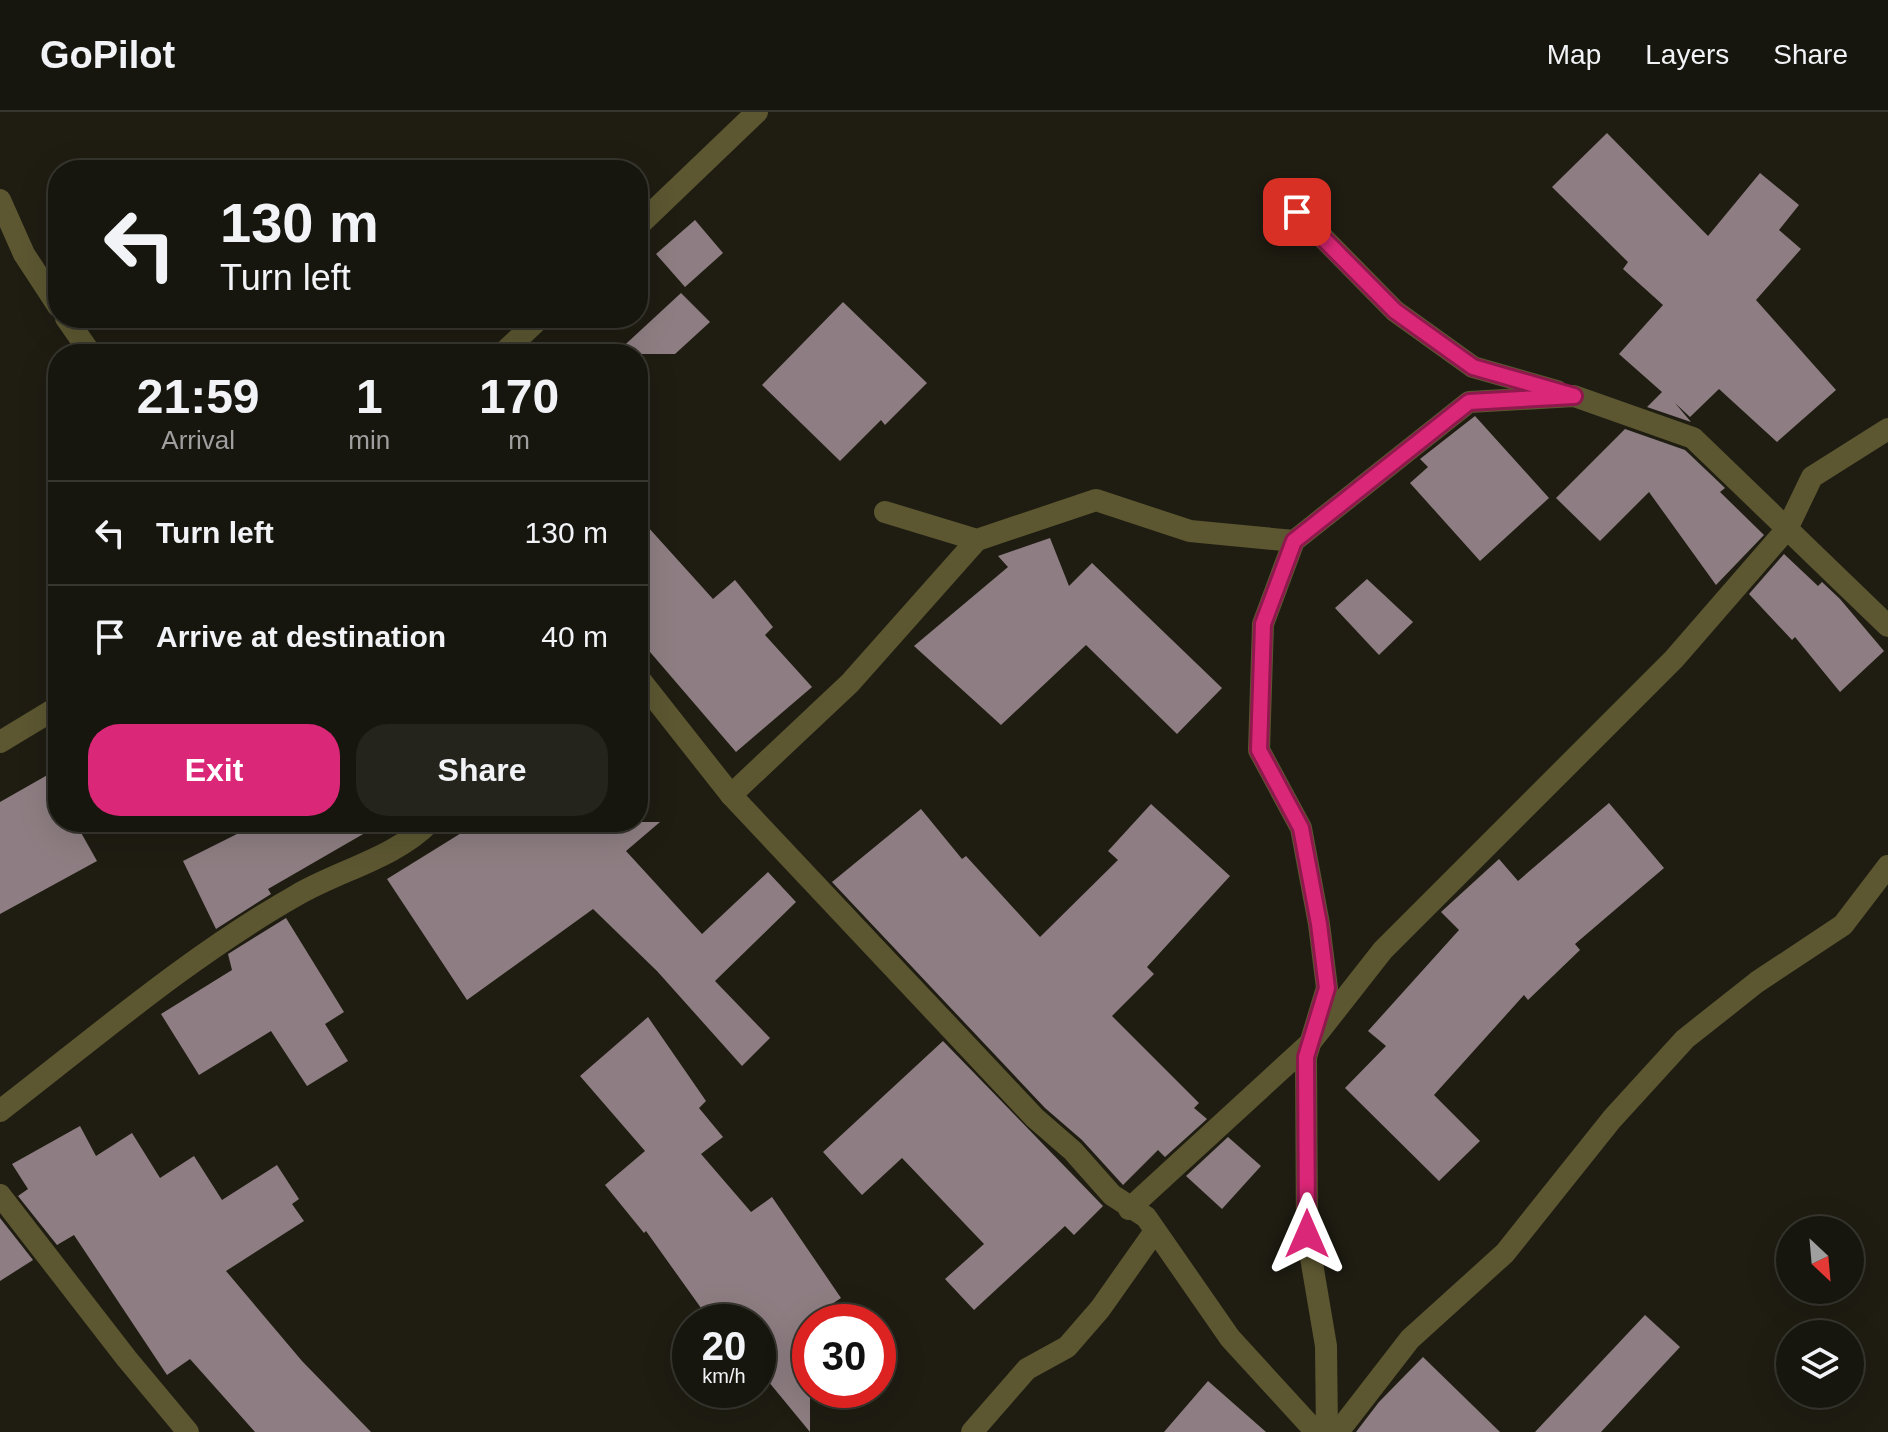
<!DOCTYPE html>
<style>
:root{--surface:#17160e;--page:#24231c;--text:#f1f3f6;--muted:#9e9f9e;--line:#36352e;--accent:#db2777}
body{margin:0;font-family:Helvetica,sans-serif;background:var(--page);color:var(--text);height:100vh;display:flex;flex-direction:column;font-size:30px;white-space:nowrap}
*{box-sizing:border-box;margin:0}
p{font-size:26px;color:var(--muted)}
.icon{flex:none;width:44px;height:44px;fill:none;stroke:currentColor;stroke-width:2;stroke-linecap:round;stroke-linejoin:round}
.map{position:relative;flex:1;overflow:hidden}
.drawer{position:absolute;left:48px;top:232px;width:600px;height:488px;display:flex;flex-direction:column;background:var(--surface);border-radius:32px;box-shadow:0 8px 32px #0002,0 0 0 2px var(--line)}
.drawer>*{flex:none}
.top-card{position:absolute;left:48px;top:48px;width:600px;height:168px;border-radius:32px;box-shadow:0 8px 32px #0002,0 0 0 2px var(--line);background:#17160e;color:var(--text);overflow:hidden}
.needle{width:52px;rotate:154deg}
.tools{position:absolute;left:1776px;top:1104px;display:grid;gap:16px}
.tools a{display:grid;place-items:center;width:88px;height:88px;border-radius:50%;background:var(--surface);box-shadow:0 8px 32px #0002,0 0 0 2px var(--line);font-size:40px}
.speed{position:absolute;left:672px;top:1192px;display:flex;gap:16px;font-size:40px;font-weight:700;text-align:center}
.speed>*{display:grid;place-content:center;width:104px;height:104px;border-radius:50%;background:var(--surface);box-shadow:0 8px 32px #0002,0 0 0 2px var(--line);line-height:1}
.speed small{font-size:20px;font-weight:400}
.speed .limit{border:12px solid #d22;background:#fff;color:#111}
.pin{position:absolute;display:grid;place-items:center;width:68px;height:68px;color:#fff;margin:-34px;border-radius:16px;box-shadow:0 4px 12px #0006}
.me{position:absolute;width:88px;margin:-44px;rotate:0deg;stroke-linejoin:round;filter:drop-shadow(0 0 6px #0008)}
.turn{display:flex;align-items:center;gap:28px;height:168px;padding:0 40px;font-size:36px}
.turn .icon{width:104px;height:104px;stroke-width:2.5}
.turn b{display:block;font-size:56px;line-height:68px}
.eta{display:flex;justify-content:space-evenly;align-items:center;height:136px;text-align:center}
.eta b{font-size:48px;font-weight:800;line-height:56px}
.button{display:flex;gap:16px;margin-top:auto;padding:16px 40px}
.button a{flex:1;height:92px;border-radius:32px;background:var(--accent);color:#fff;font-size:32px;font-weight:800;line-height:92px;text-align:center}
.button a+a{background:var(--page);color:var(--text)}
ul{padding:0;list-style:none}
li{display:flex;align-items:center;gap:24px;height:104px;padding:0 40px;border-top:2px solid var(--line)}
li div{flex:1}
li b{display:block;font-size:30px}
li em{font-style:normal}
header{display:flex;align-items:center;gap:48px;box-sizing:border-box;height:112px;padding:0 40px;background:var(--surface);border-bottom:2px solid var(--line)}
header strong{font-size:38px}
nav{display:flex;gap:44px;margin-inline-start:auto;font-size:28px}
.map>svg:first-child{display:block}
.building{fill:#8e7e83}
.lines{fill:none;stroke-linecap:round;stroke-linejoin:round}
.minor{stroke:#5c5731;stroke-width:22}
.route-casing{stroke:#8e194d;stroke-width:20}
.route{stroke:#db2777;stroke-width:14}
</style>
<header>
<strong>GoPilot</strong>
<nav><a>Map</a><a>Layers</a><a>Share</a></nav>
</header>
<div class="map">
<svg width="1888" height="1320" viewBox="0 0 1888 1320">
<rect width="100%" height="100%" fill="#1f1d12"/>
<g class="building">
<polygon points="1607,21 1708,124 1760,61 1799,93 1779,118 1801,137 1756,188 1836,278 1777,330 1719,277 1690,305 1675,291 1691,310 1647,295 1662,280 1619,242 1663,193 1623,157 1628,150 1552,75"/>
<polygon points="695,108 723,141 685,175 656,142"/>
<polygon points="681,181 710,210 675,242 615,242"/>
<polygon points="843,190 927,271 885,313 881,308 840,349 762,273"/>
<polygon points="1475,304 1549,386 1480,449 1410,371 1428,355 1420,347"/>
<polygon points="1625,317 1685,338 1725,376 1720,380 1764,423 1716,473 1649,380 1600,429 1556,386"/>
<polygon points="638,404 713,487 735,468 773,515 765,523 812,575 736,640 638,526"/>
<polygon points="1050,426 1069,474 1092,451 1222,576 1177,622 1086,533 1001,613 914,534 1008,455 998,444"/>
<polygon points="1784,442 1818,474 1822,470 1840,487 1884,539 1840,580 1795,525 1792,528 1749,482"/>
<polygon points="1367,467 1413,510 1379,543 1335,496"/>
<polygon points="58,657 58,710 75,710 97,749 0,802 0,690"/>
<polygon points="1609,691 1664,756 1575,832 1580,838 1528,888 1524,883 1434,983 1480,1029 1439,1069 1345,976 1386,934 1368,919 1459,818 1441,800 1499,747 1518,769"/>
<polygon points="1151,692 1230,764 1147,855 1154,862 1112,904 1199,991 1194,996 1207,1007 1165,1045 1158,1038 1123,1073 1082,1028 1045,996 832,770 921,697 962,747 966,744 1040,825 1118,748 1108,739"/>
<polygon points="261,710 384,710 268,777 271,782 216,817 183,749"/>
<polygon points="479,710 660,710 626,739 702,822 768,760 796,790 715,869 770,926 742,954 657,859 593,797 467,888 387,767"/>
<polygon points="286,806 344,900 325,912 348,949 307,974 271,919 199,963 161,902 232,858 228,842"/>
<polygon points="648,905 706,989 699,996 723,1025 701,1042 751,1100 772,1085 841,1186 805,1210 810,1217 810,1320 758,1257 758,1210 711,1210 646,1119 644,1121 605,1073 645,1039 580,964"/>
<polygon points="943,929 1103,1094 1074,1123 1065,1114 974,1198 945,1167 984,1132 902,1046 862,1083 823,1040"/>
<polygon points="80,1014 96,1044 132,1021 160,1066 194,1044 222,1088 277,1053 299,1087 292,1092 304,1109 226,1159 302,1249 371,1320 255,1320 190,1247 167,1263 74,1123 57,1133 18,1084 28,1077 12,1052"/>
<polygon points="1228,1025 1261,1054 1222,1097 1186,1064"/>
<polygon points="0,1106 33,1148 0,1169"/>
<polygon points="1645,1203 1680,1235 1601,1320 1535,1320"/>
<polygon points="1423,1245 1500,1320 1356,1320 1379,1290"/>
<polygon points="1208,1269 1266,1320 1164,1320"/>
</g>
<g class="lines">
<g class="minor">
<polyline points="1279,81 1395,199 1473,255 1557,279"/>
<polyline points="0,88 24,142 58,194"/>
<polyline points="638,114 757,0"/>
<polyline points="66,206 91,242"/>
<polyline points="502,242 540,206"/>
<polyline points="885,400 977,428 1096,388 1190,419 1294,429"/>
<polyline points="638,565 731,683 1035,1006 1073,1039 1112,1083 1146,1105 1230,1226 1316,1320"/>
<polyline points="0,630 58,595"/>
<polyline points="731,683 850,571 977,428"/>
<path d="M0,999C96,925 191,843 297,783C340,758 395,746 430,710"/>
<polyline points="0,1083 127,1247 188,1320"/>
<polyline points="1129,1097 1310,931 1383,838 1674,547 1787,417 1812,365 1888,317"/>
<polyline points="972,1320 1027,1257 1067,1235 1100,1197 1155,1119"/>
<polyline points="1327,1320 1326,1234 1307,1122 1306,945 1327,876 1319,812 1301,716 1259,638 1263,512 1294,429 1469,290 1574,284 1693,326 1888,514"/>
<polyline points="1338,1320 1410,1227 1505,1141 1612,1007 1685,927 1757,870 1843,813 1888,754"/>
</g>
</g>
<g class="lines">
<defs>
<polyline id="route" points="1297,100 1395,199 1473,255 1574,284 1469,290 1294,429 1263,512 1259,638 1301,716 1319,812 1327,876 1306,945 1307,1122"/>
</defs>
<use href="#route" class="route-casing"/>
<use href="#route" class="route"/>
</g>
</svg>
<div class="tools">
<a><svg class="needle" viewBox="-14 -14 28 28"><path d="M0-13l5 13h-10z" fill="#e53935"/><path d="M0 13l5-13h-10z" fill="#9e9f9e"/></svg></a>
<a><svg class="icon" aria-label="layers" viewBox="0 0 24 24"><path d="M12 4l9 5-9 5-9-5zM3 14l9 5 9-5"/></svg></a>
</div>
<div class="speed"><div>20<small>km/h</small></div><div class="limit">30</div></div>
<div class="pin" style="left:1297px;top:100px;background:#d93025"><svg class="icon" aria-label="arrive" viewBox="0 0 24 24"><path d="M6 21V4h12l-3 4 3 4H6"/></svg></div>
<svg class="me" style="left:1307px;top:1122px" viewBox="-20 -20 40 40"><path d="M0-17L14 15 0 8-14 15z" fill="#db2777" stroke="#fff" stroke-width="4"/></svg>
<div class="top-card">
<div class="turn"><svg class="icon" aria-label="left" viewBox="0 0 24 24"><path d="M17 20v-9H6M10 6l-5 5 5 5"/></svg><div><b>130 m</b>Turn left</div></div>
</div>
<section class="drawer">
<div class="eta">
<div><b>21:59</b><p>Arrival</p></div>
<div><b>1</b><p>min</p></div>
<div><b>170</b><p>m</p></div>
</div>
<ul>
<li><svg class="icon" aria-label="left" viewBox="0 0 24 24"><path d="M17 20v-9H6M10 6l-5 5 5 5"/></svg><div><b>Turn left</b></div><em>130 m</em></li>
<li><svg class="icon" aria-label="arrive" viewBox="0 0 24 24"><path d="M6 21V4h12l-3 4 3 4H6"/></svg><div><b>Arrive at destination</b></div><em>40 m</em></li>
</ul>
<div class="button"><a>Exit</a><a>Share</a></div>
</section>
</div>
